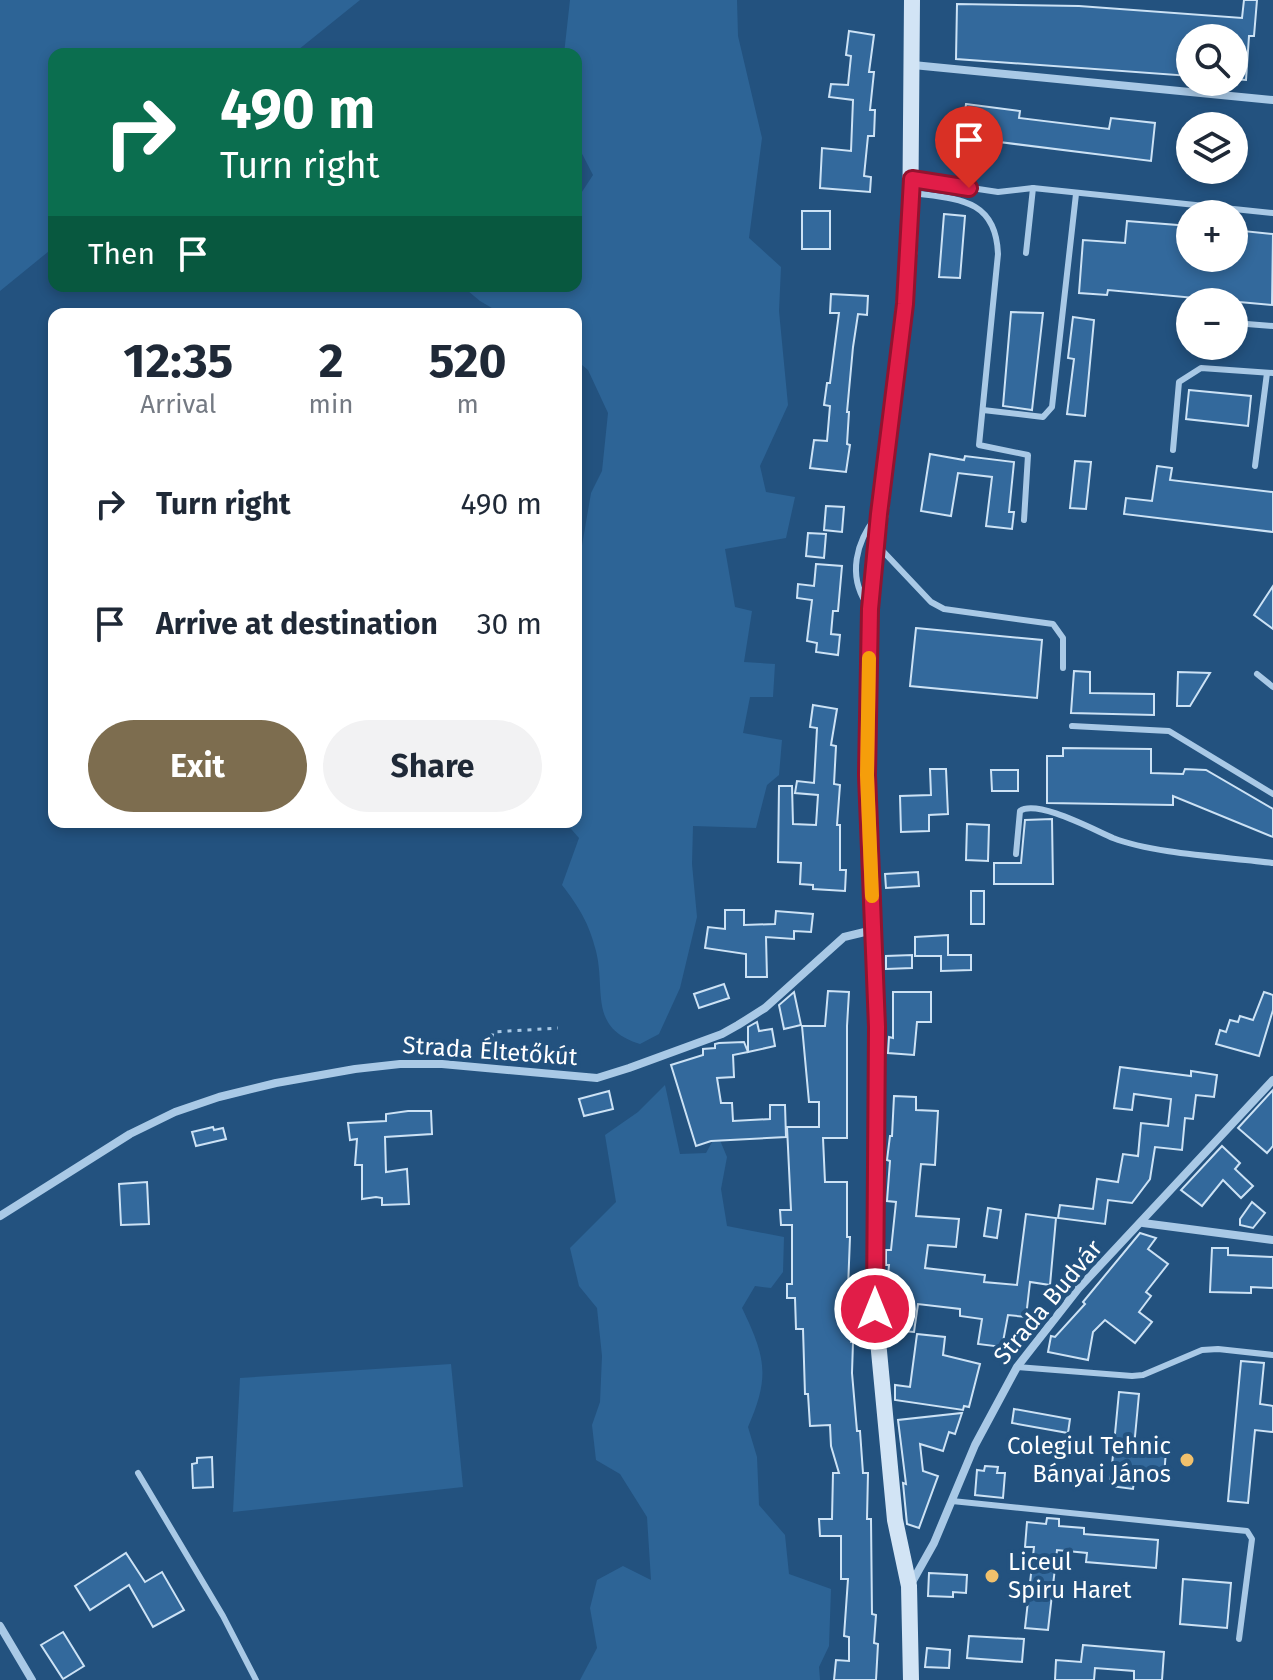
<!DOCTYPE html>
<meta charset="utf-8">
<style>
:root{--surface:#fff;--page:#f2f2f3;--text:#1f2937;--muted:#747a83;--accent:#7d6d4f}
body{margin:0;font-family:"Fira Sans",sans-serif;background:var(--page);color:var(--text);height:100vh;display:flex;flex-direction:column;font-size:30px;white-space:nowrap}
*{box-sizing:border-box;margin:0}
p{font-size:26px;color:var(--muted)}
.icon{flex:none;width:44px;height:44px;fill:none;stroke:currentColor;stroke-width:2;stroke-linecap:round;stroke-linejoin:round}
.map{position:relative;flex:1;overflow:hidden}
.side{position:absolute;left:48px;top:308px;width:534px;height:520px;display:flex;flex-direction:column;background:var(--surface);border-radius:16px;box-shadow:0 4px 12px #0003}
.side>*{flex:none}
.top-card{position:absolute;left:48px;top:48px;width:534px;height:244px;border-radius:16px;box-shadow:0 4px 12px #0003;background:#0b6e4f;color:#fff;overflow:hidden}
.tools{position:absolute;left:1176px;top:24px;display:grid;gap:16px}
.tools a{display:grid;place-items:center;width:72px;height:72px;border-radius:50%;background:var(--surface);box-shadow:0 4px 12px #0003;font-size:40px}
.pin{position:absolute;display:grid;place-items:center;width:68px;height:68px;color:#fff;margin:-82px -34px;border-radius:50% 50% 50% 0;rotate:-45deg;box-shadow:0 0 8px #0007}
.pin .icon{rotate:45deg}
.me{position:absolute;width:88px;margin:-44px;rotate:0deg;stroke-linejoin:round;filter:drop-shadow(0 0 6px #0008)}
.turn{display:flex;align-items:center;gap:28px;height:168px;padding:0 40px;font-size:36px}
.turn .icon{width:104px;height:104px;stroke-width:2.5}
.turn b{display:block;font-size:56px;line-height:68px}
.then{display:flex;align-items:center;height:76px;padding:0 40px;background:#0003;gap:16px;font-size:30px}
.eta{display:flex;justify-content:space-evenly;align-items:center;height:136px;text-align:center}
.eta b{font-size:48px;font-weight:700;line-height:56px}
.action{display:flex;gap:16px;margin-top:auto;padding:16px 40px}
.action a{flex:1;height:92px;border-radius:48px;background:var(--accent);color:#fff;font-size:32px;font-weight:700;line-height:92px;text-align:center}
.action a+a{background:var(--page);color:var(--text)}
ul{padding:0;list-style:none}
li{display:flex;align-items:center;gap:24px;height:120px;padding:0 40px}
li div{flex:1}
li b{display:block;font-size:30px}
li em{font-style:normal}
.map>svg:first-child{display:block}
.green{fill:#2d6496}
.building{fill:#33699c;stroke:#cce2f5;stroke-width:2}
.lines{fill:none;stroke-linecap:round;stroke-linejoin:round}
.path{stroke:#a9c9e6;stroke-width:3;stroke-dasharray:4 6;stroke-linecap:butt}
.service{stroke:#a9c9e6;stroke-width:6}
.minor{stroke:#a9c9e6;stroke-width:8}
.secondary{stroke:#d2e4f5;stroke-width:16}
.route-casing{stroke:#92132f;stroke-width:20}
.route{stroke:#e11d48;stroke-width:14}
.slow{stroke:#f59e0b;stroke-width:14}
.poi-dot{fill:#f1c16c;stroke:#23527f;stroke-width:3}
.labels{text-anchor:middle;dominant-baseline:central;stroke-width:8;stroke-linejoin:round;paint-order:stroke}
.street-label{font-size:24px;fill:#fff;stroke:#23527f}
.poi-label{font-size:24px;fill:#fff;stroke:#23527f;text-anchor:end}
</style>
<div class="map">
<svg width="1273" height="1680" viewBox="0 0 1273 1680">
<rect width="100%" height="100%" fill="#23527f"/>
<g class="green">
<polygon points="0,0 360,0 293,54 54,54 54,247 0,291"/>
<path d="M570,0H737L738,36L762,138L749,238L781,267L779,311L788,405L760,466L766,492L795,497L786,538L725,549L735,607L752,611L744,662L775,664L773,697H750L743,733L782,740L779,775L767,785L756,828L693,826L692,864L697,917L680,988L659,1034L640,1044C588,1028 606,991 596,951C589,923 579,907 562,885L579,838L565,822H576V646L579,563L591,493L602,471L608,413L588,370L576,360V314H502L480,301L462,286H576V201L593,175L576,142V54H564Z"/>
<path d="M665,1085L680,1154L706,1153L717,1133L727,1157L721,1189L727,1226L784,1237L783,1272L771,1288L755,1286L742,1308C766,1358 770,1376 748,1427L757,1457L759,1505L785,1535L789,1574L831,1589L829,1646L819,1667L820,1680H580L597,1648L590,1608L597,1580L623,1566L651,1580L647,1517L620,1474L596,1460L592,1425L600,1402L602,1356L597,1308L579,1286L570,1248L616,1202L605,1135L638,1112Z"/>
<polygon points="451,1364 463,1487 233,1512 240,1378"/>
</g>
<g class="building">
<polygon points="1244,0 1257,0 1254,36 1249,36 1246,80 1234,79 1234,38 1190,38 1190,76 956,59 957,4 1079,6 1242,18"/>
<polygon points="849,31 874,35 869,72 874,72 870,110 875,110 874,136 868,136 864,176 871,177 870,192 820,188 822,148 851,151 853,100 829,97 831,84 848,85 851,56 846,55"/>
<polygon points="966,104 1020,111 1019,118 1109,129 1111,118 1155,123 1151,161 967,138 968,127 963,126"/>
<rect x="802" y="211" width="28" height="38"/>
<polygon points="944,214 965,216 960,278 939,277"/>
<polygon points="1127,221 1190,226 1190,258 1234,258 1234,230 1273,234 1272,305 1108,290 1107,295 1079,293 1083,240 1125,243"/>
<polygon points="831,294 868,296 867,315 858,314 853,347 847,412 849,412 847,444 850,445 846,472 810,468 814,440 827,441 830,406 824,405 827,383 830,383 839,313 830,313"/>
<polygon points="1011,312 1043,313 1032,410 1003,406"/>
<polygon points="1073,317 1094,320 1085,416 1067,414 1074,359 1068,358"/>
<polygon points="1189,390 1251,396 1248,426 1186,419"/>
<polygon points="930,454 964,460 965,456 1014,462 1009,512 1014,512 1012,529 986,526 992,477 958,473 951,516 921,511"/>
<polygon points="1075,461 1091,462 1086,509 1070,508"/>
<polygon points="1157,466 1172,468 1170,480 1273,492 1273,532 1124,514 1126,498 1152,501"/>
<polygon points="826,506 844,507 842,532 824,530"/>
<polygon points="808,533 826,534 824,558 806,556"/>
<polygon points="816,564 842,566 838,611 833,611 831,634 840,635 838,655 816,652 817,643 807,641 812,600 797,598 798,584 814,586"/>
<polygon points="1273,586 1273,629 1254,615"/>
<polygon points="916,628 1042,640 1037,698 910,686"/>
<polygon points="1074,671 1090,672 1090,693 1154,694 1154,715 1071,713"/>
<polygon points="1178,672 1210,673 1190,706 1177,706"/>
<polygon points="813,705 837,709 831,745 836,746 834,784 840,785 837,825 840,825 840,870 846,870 845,891 813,889 813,885 800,884 801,863 778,862 779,786 792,786 793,824 816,825 818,795 795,793 797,781 814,783 817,728 810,727"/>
<polygon points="1063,748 1151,749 1151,773 1183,774 1185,769 1206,770 1273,809 1273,837 1173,796 1173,805 1047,803 1047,756 1063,756"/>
<polygon points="930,769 946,769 948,814 929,815 929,831 901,832 900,796 931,795"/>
<polygon points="991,770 1018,770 1018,791 992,791"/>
<polygon points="1052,819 1053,884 994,884 994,863 1021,863 1025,820"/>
<polygon points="967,824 989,825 988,861 966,860"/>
<polygon points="918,872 919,886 886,888 885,874"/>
<rect x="971" y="891" width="13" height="33"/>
<polygon points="725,910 744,910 744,925 775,924 776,911 813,914 811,932 794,931 794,939 766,937 767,977 746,977 746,954 705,948 708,927 725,929"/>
<polygon points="948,935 948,955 971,955 971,970 941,971 941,956 915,956 915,937"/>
<polygon points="912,955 912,968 886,969 886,956"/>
<polygon points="724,984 729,998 699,1008 694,994"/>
<polygon points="828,991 849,992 847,1026 847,1138 823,1138 825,1182 847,1182 847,1237 850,1237 847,1314 850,1314 851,1342 853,1342 852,1373 857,1431 860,1431 863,1473 868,1473 867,1519 871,1519 872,1614 876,1615 874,1643 878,1644 876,1680 834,1680 836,1660 849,1661 849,1637 844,1636 848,1579 841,1579 841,1536 820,1536 819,1519 832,1519 833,1473 839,1473 831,1446 830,1425 810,1426 808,1394 805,1394 803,1329 796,1329 795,1298 787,1298 787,1284 792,1284 792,1225 781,1225 780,1210 791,1210 787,1127 819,1127 819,1102 809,1102 802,1026 825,1026"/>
<polygon points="794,992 801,1025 784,1029 779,1005"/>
<polygon points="893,992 931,992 931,1022 917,1022 914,1055 888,1053 889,1037 893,1038"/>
<polygon points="1264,992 1273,995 1273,1010 1259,1056 1216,1044 1220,1030 1226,1032 1230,1020 1238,1022 1240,1016 1253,1020"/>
<polygon points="757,1022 759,1031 772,1029 775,1046 748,1052 748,1027"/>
<polygon points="744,1042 748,1052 733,1055 734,1077 717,1078 721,1103 732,1103 733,1121 770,1119 770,1105 785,1105 786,1137 711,1141 696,1146 671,1065 703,1055 703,1049 715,1048 715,1044 719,1043"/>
<polygon points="1120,1067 1191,1076 1191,1071 1217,1075 1214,1097 1196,1095 1193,1119 1185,1118 1182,1150 1155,1147 1150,1179 1132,1203 1108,1200 1105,1224 1058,1218 1060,1205 1093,1209 1097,1179 1118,1182 1123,1154 1138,1156 1141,1123 1168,1126 1171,1099 1134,1094 1132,1110 1114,1108"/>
<polygon points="1273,1090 1273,1146 1267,1153 1238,1128"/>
<polygon points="609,1091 613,1109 584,1116 579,1099"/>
<polygon points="894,1096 916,1097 916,1110 938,1111 935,1165 921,1164 916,1216 959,1219 956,1247 928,1245 925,1268 985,1275 984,1282 1017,1285 1026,1214 1056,1218 1050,1285 1030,1282 1026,1317 1008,1315 1002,1347 978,1344 982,1319 960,1316 960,1309 918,1304 914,1332 889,1330 892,1300 886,1299 889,1265 886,1265 886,1250 891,1250 896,1202 887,1201 890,1161 887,1160 890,1136 892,1136"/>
<polygon points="408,1111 431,1111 432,1134 385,1137 386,1172 407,1169 409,1204 382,1205 382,1198 376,1197 362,1199 362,1165 355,1165 357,1139 350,1140 348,1123 386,1121 386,1114"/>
<polygon points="213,1127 214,1130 223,1128 226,1139 196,1146 192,1132"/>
<polygon points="1222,1146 1240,1163 1235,1169 1253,1186 1241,1198 1223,1180 1202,1206 1181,1190"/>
<polygon points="147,1182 149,1224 121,1225 119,1184"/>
<polygon points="1252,1202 1265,1213 1253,1228 1240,1225 1240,1219"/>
<polygon points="988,1208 1001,1210 997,1238 984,1236"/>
<polygon points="1140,1233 1156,1238 1148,1249 1168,1264 1146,1292 1151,1296 1139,1312 1152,1322 1135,1343 1105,1320 1093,1332 1088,1360 1048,1352 1051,1336 1055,1337 1085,1304 1083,1302"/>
<polygon points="1212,1248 1228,1248 1228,1255 1273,1257 1273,1288 1251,1287 1251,1293 1210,1292"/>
<polygon points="917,1334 945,1337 943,1355 980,1364 969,1407 964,1406 963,1410 895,1400 895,1385 910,1387"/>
<polygon points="1241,1361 1264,1363 1260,1404 1273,1406 1273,1432 1255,1430 1248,1503 1228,1501"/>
<polygon points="1119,1392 1139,1394 1134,1447 1166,1450 1164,1477 1135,1475 1133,1489 1110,1486"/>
<polygon points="1014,1409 1070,1419 1068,1433 1012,1423"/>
<polygon points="962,1413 955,1434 949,1432 943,1451 920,1444 923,1471 938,1476 919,1528 907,1524 903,1483 906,1484 898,1420"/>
<polygon points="212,1457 213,1487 193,1488 192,1464 197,1463 197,1458"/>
<polygon points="985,1466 998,1467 997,1473 1005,1473 1003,1498 975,1495 977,1470 984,1471"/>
<polygon points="1047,1518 1059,1519 1059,1526 1084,1528 1084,1534 1158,1540 1156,1568 1086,1562 1087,1553 1057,1550 1048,1630 1025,1628 1034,1547 1025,1547 1027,1522 1046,1524"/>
<polygon points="126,1553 145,1582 162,1572 184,1610 153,1627 129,1585 90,1610 75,1586"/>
<polygon points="929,1573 967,1575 966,1593 953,1592 953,1597 928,1596"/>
<polygon points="1183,1579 1231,1583 1227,1628 1180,1624"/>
<polygon points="63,1632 84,1666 63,1679 41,1645"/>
<polygon points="969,1636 1024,1639 1022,1662 967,1658"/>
<polygon points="1083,1645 1164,1652 1162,1680 1134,1680 1134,1671 1095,1668 1094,1680 1055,1680 1056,1660 1081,1662"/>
<polygon points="927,1648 950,1650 949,1668 925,1667"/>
</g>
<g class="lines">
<polyline class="path" points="488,1057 493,1032 558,1028"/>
<g class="service">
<polyline points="912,179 998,192 1033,188 1273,213"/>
<path d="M912,193C957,199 996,198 998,254L979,445L1028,455L1024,520"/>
<polyline points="1026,253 1033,188"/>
<polyline points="1183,320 1190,320"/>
<polyline points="1234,323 1273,326"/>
<polyline points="983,410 1043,417 1052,407 1076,194"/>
<polyline points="1173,450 1179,382 1201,368 1273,373"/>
<polyline points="1255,466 1267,373"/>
<polyline points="879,547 931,602 944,609 1053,624 1063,638 1063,668"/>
<path d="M866,603C848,575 856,542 876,517"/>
<polyline points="1257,674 1273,687"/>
<polyline points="1072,726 1169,731 1273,794"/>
<path d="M1016,854L1020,811C1037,799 1094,830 1113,838C1154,854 1227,857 1273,863"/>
<polyline points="1017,1367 1132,1376 1143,1375 1202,1350 1218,1349 1273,1355"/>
<polyline points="138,1473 223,1616 256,1680"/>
<polyline points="952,1501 1247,1531 1252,1539 1239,1639"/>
</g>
<g class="minor">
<polyline points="913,65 1273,100"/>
<polyline points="0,1216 130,1134 175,1112 219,1097 276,1083 355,1069 400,1064 442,1064 597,1078 629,1068 722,1034 738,1025 765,1008 844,937 873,930"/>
<polyline points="1143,1223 1273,1240"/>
<polyline points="911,1584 934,1543 975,1445 1017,1367 1078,1289 1273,1080"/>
<polyline points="0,1626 32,1680"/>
</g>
<polyline class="secondary" points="911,1680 909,1586 895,1520 875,1309 877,1027 867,775 870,609 910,246 912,0"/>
</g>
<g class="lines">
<defs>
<polyline id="route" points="875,1309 877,1027 867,775 870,609 879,514 905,304 912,179 969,188"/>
</defs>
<use href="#route" class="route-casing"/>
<use href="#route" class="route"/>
<polyline class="slow" points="869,658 867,775 872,896"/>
</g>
<g class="poi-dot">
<circle cx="1187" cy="1460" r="8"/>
<circle cx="992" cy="1576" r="8"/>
</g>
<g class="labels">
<g class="street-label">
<text transform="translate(490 1051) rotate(4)">Strada Éltetőkút</text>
<text transform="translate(1048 1302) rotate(-50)">Strada Budvár</text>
</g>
<g class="poi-label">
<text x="1171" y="1446">Colegiul Tehnic<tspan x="1171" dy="28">Bányai János</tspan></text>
<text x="1008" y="1562" text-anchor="start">Liceul<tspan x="1008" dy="28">Spiru Haret</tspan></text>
</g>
</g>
</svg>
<div class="tools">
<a><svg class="icon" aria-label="search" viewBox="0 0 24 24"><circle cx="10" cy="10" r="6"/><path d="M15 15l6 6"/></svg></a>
<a><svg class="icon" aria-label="layers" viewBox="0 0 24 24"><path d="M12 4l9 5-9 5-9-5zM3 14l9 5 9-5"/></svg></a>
<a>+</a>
<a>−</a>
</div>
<div class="pin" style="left:969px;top:188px;background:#d93025"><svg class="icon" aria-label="arrive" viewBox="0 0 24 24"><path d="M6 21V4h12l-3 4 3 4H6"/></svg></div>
<svg class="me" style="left:875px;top:1309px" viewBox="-20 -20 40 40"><circle r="17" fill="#e11d48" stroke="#fff" stroke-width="3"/><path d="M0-11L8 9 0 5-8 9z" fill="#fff"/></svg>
<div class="top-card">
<div class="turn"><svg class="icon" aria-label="right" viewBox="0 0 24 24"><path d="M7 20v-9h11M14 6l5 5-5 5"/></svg><div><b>490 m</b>Turn right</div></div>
<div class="then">Then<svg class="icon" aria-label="arrive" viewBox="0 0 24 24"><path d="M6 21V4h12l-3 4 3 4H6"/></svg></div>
</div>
<section class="side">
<div class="eta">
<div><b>12:35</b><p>Arrival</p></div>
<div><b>2</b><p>min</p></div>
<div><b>520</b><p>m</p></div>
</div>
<ul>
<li><svg class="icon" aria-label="right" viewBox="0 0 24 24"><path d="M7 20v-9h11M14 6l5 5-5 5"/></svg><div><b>Turn right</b></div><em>490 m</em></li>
<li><svg class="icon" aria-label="arrive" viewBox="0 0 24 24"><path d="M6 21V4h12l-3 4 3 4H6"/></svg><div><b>Arrive at destination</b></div><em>30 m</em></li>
</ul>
<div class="action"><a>Exit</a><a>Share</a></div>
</section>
</div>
